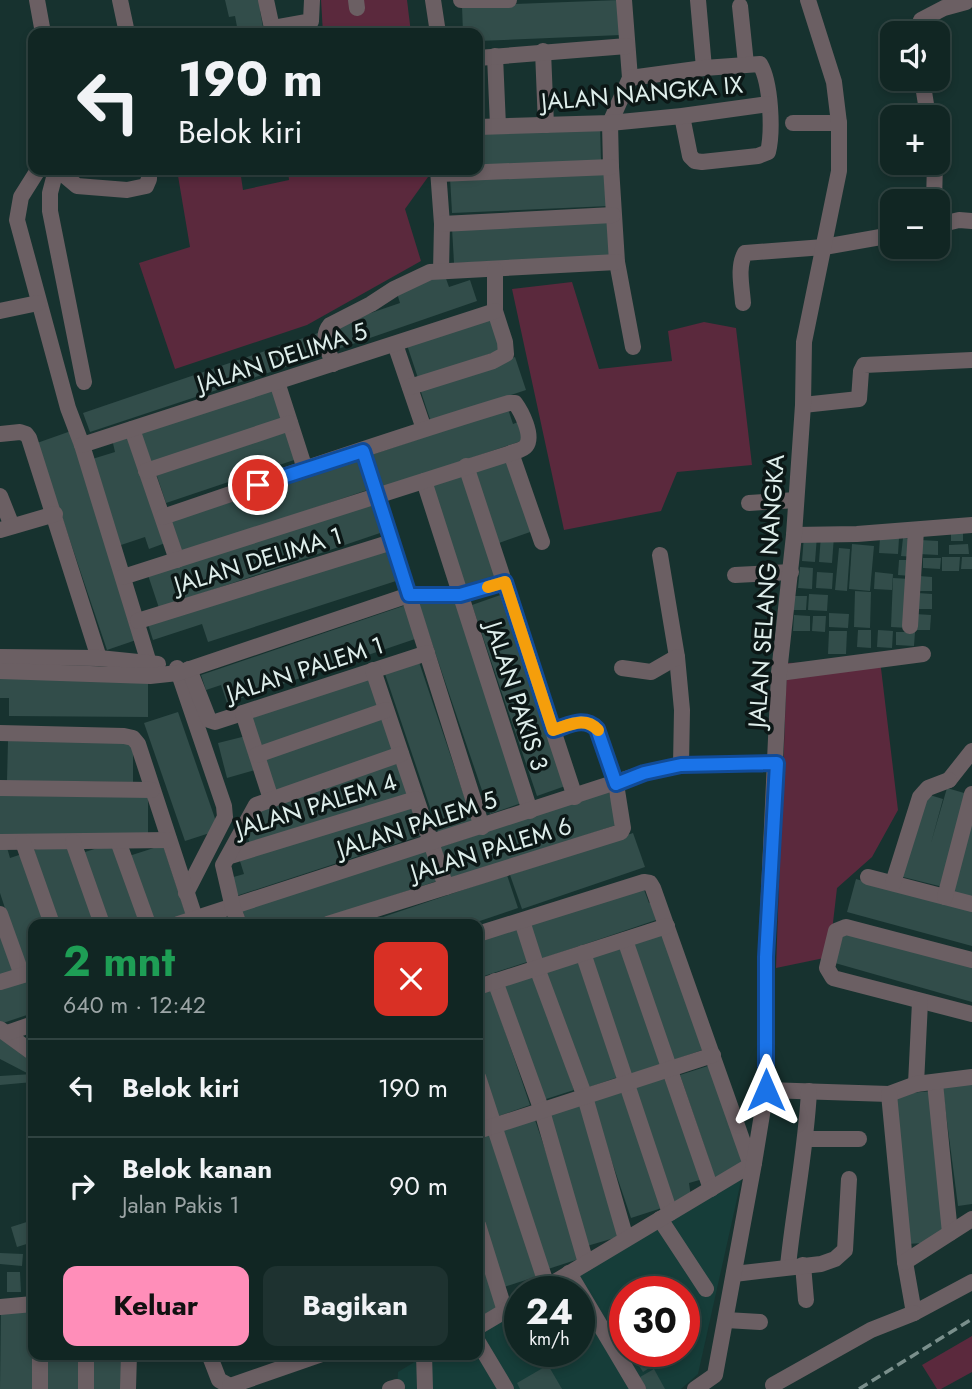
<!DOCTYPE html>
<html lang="id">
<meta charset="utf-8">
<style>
:root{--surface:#112623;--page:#1e3230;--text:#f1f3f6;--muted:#9ca5a6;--line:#304341;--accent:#ff8eb9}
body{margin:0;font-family:Jost,sans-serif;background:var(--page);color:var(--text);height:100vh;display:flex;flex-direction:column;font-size:26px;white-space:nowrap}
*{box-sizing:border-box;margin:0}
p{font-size:23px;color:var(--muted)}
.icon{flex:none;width:38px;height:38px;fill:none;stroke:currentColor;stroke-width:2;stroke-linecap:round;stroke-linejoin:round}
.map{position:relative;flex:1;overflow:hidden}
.details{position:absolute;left:28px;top:919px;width:455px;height:441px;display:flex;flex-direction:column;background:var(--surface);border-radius:14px;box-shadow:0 4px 10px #0003,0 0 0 2px var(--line)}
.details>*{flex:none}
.top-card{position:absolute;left:28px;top:28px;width:455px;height:147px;border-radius:14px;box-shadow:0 4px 10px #0003,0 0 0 2px var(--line);background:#112623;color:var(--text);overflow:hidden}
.tools{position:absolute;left:880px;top:21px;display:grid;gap:14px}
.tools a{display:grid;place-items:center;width:70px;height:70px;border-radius:14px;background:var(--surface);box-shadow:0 4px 10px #0003,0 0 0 2px var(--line);font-size:35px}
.speed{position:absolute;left:504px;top:1276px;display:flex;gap:14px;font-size:35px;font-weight:700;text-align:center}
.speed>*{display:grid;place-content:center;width:91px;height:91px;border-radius:50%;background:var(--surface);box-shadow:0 4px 10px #0003,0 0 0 2px var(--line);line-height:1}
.speed small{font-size:18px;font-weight:400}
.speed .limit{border:10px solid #d22;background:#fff;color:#111}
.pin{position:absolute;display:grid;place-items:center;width:60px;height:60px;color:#fff;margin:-30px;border:4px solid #fff;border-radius:50%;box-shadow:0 2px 7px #0007}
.me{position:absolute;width:77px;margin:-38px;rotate:0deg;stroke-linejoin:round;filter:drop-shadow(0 0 5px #0008)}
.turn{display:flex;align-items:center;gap:24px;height:147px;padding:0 35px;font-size:32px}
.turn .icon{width:91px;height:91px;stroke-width:2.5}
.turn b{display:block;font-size:49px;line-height:60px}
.round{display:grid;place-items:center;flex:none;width:74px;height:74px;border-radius:14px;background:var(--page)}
.summary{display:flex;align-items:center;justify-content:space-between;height:119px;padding:0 35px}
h1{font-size:42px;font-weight:700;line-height:52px;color:#1e9e55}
.button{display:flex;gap:14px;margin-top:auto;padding:14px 35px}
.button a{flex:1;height:80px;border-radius:14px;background:var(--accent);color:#111;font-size:28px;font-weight:700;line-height:80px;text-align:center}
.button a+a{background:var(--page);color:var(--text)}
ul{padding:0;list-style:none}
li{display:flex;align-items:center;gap:21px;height:98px;padding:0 35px;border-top:2px solid var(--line)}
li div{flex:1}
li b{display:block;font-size:26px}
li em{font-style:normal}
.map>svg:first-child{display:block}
.built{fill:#163d39;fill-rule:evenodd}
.green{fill:#5b293d}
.building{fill:#324d4a}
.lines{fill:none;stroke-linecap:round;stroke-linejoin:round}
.minor{stroke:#6b5f63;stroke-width:16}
.rail{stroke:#7a8f8c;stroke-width:3.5;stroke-dasharray:10 5;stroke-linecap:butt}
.route-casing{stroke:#114b97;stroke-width:18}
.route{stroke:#1a73e8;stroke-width:12}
.slow{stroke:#f59e0b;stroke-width:12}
.labels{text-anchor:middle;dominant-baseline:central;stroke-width:7;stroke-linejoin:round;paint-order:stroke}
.street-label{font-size:24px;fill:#deeeeb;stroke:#0c1716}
</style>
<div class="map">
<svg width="972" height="1389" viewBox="0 0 972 1389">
<rect width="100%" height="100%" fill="#17322f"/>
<path class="built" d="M745,1163L698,1374L681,1389H397L398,1372L426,1355L478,1354V1323L520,1298V1351H579V1292L531,1291ZM625,1292H684V1351H625Z"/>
<g class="green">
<polygon points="321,0 407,0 411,33 323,33"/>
<polygon points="177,170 240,170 243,190 289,180 288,170 427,170 428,177 405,209 421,261 307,325 175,369 139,263 190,247"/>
<polygon points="572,282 599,369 672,361 668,331 704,322 736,328 752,465 677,472 661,511 564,530 512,289"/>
<polygon points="880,660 898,810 872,857 837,888 829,957 776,968 787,663"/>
<polygon points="972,1336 972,1372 941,1389 937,1389 922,1365"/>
</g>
<g class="building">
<polygon points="225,0 262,0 264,10 260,11 263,27 238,32 235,16 229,17"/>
<polygon points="620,0 621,35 478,41 478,33 463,33 462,6"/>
<polygon points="600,125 601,161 478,166 478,131"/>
<polygon points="608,170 609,206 452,213 450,177"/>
<polygon points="610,221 611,256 454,263 452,228"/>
<polygon points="444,273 449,287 470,280 477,301 338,349 330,327 400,303 396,290"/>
<polygon points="493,316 504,349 418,378 407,345"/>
<polygon points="321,332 328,353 90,432 83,413"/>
<polygon points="515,357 526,390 431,422 420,389"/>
<polygon points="271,386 282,420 152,464 140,431"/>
<polygon points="508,409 513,424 521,421 527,439 382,488 371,455"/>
<polygon points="285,426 297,459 166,503 155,470"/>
<polygon points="71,431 142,638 107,650 37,443"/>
<polygon points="130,433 168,542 149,549 145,537 118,546 89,460 115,452 112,439"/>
<polygon points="361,455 373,488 180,554 169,521"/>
<polygon points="509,460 533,531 499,543 475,472"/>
<polygon points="462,470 498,575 464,586 428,482"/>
<polygon points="372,498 383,532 159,608 148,575"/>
<polygon points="963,532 963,541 951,541 951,533"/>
<polygon points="821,535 834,536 832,563 819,562"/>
<polygon points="804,536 817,536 815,562 802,561"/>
<polygon points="880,537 899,538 898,554 879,553"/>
<polygon points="903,538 915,539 914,557 901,556"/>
<polygon points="920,540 938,541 938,555 919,554"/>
<polygon points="852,544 874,546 870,591 849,589"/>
<polygon points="968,544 969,554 949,554 949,545"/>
<polygon points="385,548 396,581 208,642 202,624 153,640 148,624"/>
<polygon points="839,548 850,549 847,591 835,590"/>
<polygon points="942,557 960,557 959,571 942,571"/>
<polygon points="962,557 972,557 972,569 961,569"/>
<polygon points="923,558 941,558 940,569 923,568"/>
<polygon points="899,560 912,560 911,576 898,575"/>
<polygon points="800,567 813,568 812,589 798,588"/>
<polygon points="817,572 833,573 832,589 816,588"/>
<polygon points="875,572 893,574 892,590 874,589"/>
<polygon points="919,576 932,577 932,591 918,591"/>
<polygon points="893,578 910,579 908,628 891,627"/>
<polygon points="855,591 871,592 870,628 854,627"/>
<polygon points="506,593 571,784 537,796 472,605"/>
<polygon points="918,593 932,594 932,609 917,609"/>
<polygon points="809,594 828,595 827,611 808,610"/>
<polygon points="794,596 807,596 806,610 793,610"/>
<polygon points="455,599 524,802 490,814 418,602"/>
<polygon points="406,605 418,638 227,703 221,685 206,690 201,675"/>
<polygon points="829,613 849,614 848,628 829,627"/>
<polygon points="915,614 931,615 930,630 914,630"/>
<polygon points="794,615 810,616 810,631 793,631"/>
<polygon points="813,616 826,616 825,632 812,631"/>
<polygon points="858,630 871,630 871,648 857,647"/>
<polygon points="878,630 893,631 892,648 877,647"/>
<polygon points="829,631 847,631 846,654 828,654"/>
<polygon points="896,632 915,632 914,646 896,645"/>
<polygon points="418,659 473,822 439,834 384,671"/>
<polygon points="369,675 381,708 259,749 248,716"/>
<polygon points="0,676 148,677 148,717 9,716 9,698 0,698"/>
<polygon points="178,712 219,830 185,841 144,723"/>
<polygon points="384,717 395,750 274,792 263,758"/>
<polygon points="246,736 255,770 227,778 218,743"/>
<polygon points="8,741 133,742 133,782 7,781"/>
<polygon points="402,760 413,793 251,847 245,829 264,823 259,807"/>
<polygon points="947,788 971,795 943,887 899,876 923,793 943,799 931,843"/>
<polygon points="608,790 619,824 449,881 438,848"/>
<polygon points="0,795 148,796 148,836 0,835"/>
<polygon points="972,798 972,898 946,892"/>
<polygon points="412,801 423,835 236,896 230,878 244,874 239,858"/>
<polygon points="633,833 645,867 522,909 510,875"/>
<polygon points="116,842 143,924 105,924 82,853"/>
<polygon points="6,844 10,858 25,853 48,924 33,924 33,966 25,969 0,893 0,846"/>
<polygon points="53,844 69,847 95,924 58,924 34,850"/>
<polygon points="163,845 187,918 169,924 151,924 129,856"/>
<polygon points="429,847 440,880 308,924 247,924 242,909"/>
<polygon points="507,875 518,908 471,924 386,924 383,917"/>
<polygon points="856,879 972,911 972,946 847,912"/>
<polygon points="643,887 649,903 656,901 662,918 541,959 529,925"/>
<polygon points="519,927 530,961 478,978 478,941"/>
<polygon points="0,931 14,971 0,976"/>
<polygon points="664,931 705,1049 671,1061 631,943"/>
<polygon points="844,931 972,967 972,1002 835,963"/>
<polygon points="621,945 662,1064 628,1075 588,957"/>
<polygon points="578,959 618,1077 584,1089 544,971"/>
<polygon points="534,972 574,1090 540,1101 500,983"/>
<polygon points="33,976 33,1013 0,1024 0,988"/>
<polygon points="490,987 530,1105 496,1117 478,1063 478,991"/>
<polygon points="0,1038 33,1055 33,1061 27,1073 0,1059"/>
<polygon points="714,1064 747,1165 715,1178 680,1075"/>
<polygon points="33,1074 33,1082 0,1085 0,1076"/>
<polygon points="668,1076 703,1179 689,1183 691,1197 675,1205 634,1087"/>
<polygon points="972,1079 972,1204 958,1206 942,1083"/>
<polygon points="625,1089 665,1207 631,1218 591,1100"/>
<polygon points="934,1091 944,1234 925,1243 906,1244 895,1094"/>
<polygon points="581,1104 621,1236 587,1246 547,1114"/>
<polygon points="533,1114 582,1258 548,1269 499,1126"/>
<polygon points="489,1132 538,1276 504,1287 478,1209 478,1136"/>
<polygon points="33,1220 33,1242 17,1247 11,1227"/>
<polygon points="478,1244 501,1310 478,1317"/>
<polygon points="0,1253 23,1254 22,1266 0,1264"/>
<polygon points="7,1272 20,1272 21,1292 7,1292"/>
<polygon points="1,1308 33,1309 35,1389 0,1389"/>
<polygon points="652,1351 657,1351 663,1359 643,1372 636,1361"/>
<polygon points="45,1354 82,1354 81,1389 45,1389"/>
<polygon points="89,1354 125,1354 124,1389 88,1389"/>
<polygon points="548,1365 562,1389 520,1389 517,1383"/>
<polygon points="654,1369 665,1389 646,1389 640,1377"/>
</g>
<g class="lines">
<g class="minor">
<polyline points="37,0 43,33"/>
<polyline points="120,0 127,33"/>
<polyline points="266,0 272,28"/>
<polyline points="356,0 357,8"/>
<polyline points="433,0 438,33"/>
<polyline points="461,0 509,0"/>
<polyline points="624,0 630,78 610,123 611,167 617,262 633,347"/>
<polyline points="698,0 704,68"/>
<polyline points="740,6 746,64"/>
<polyline points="272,33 272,28 311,21 312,0"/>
<polyline points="917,33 921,20 944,8 966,2"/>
<polyline points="543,51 546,125"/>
<polyline points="495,56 498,126"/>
<polyline points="478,58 627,46"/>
<path d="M630,78L704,68L760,64C771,83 773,131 768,152L758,156L702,162L695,161L690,156L682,116"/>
<polyline points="922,79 928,117"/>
<polyline points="793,123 839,123"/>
<polyline points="478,127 610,123 682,116 768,104"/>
<polyline points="38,170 21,197 17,220 68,408 82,445 149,663"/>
<polyline points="56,170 50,193 50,211 84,382"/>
<polyline points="58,170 77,186 127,190 146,186 149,179 149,170"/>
<polyline points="438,170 442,224 441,271"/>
<polyline points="439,174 611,167"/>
<polyline points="934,201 935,163"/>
<polyline points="442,224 613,215"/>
<polyline points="938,225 959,220 972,221"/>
<path d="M743,303C742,287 737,267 745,253L824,247L892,235"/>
<polyline points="0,311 38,303"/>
<polyline points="395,344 424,429"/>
<path d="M333,364C329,351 320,337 330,325L371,304L394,289L430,272L617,262"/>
<polyline points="277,382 305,469"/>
<polyline points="410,387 493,361 506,354 505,342 495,311 495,270"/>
<polyline points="803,405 859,399 861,371 864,365 972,360"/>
<polyline points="132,429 177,560"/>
<polyline points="0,434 20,432 26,434 29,438 99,658"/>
<polyline points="82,445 495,311"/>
<polyline points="363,451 482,827"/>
<polyline points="511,453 542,542"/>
<polyline points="466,466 575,797"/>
<polyline points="146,471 290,423"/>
<polyline points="424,481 530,811"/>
<polyline points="0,496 12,526"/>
<polyline points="749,503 796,500"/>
<polyline points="0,530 55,514"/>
<polyline points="794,535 857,534 972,525"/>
<polyline points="660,555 677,657 682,710 681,765"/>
<polyline points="735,575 791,572"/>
<path d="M123,577L511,453C516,451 523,450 526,446C534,436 521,411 515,403H509C392,438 278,478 163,517"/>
<polyline points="138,621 392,542"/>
<polyline points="910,626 916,530"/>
<polyline points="0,657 99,658 158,664"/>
<polyline points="177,668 224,806 225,817 186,893"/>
<polyline points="622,668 651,672 677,657"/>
<polyline points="189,669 209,720 215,722 427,653"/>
<polyline points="373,670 446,887"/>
<polyline points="0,671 150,676 178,673 409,595 460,595 504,582"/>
<polyline points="779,673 923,654"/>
<polyline points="243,713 271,799"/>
<polyline points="0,733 124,736 133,738 138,744 197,924"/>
<polyline points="257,755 386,710"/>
<polyline points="949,780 972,751"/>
<polyline points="0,788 152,790"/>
<polyline points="118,841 148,924"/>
<polyline points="0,842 169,840"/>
<polyline points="23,842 52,924"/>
<polyline points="73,842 102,924"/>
<polyline points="230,856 416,799"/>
<polyline points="868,877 972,904"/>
<polyline points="893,883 920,797 928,788 949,780"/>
<polyline points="945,897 972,794"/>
<polyline points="0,914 22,975"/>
<polyline points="522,921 537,968 585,1097 626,1239"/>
<polyline points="178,924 644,773 681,765 777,763"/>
<polyline points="239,924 233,908 223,865 256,805 401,754"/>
<path d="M328,924L621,832L623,828L616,784L597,729C584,716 570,725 553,730"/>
<polyline points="478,934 644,882 650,883 653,888 751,1165"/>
<polyline points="625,940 711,1189"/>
<polyline points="583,953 670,1213"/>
<polyline points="972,960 846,927 836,931 827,968 833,978 972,1014"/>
<polyline points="495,981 542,1111 586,1263"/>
<polyline points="0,982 33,972"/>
<polyline points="478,987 667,926"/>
<polyline points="0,1029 33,1053"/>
<polyline points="7,1033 33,1024"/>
<polyline points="478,1077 547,1286"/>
<polyline points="935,1083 950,1233"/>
<polyline points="916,1084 920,1002"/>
<polyline points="766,1090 889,1094 916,1084 972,1077"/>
<polyline points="889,1094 905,1262 914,1313 972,1282"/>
<polyline points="478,1131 713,1055"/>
<polyline points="806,1139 859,1139"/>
<polyline points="660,1219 706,1289"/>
<polyline points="478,1225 505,1311"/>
<polyline points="905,1262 972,1219"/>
<polyline points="803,1265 806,1300"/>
<path d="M788,1266C794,1207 806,1150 809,1091"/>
<polyline points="569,1273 638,1389"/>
<polyline points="734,1274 821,1264 835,1259 845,1250 849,1179"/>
<polyline points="538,1292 754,1163"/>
<polyline points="0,1307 33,1304"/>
<polyline points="726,1320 760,1322"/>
<polyline points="478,1327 520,1302"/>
<polyline points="478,1342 506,1389"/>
<polyline points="40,1354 40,1389"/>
<polyline points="209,1354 219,1380 230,1386 229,1389"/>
<polyline points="424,1354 425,1389"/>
<polyline points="773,1385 871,1330 914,1313"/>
<polyline points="230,1386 322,1354"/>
<polyline points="86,1389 86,1354"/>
<polyline points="128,1389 129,1354"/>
<polyline points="390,1389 397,1387"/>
<polyline points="695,1389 715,1375 754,1163 766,1090 766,957 779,673 794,535 803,405 804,342 839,171 839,123 834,82 808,0"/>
</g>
<polyline class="rail" points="859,1389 972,1319"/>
</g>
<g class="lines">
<defs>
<path id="route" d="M258,485L363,451L409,595H460L505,582L553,730C570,725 584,716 597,729L616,784L644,773L681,765L777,763L766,957V1090"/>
</defs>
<use href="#route" class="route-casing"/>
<use href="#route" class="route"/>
<path class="slow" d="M488,587L505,582L553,730C570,725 585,716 598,730"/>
</g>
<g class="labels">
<g class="street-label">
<text transform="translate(642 93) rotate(-5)">JALAN NANGKA IX</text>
<text transform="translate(282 357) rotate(-18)">JALAN DELIMA 5</text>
<text transform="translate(258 560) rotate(-17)">JALAN DELIMA 1</text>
<text transform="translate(766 591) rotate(-86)">JALAN SELANG NANGKA</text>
<text transform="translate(305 669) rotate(-18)">JALAN PALEM 1</text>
<text transform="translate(517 696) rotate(72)">JALAN PAKIS 3</text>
<text transform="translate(316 805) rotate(-17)">JALAN PALEM 4</text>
<text transform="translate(417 824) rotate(-18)">JALAN PALEM 5</text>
<text transform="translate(491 849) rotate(-17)">JALAN PALEM 6</text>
</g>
</g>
</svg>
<div class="tools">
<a><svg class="icon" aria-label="sound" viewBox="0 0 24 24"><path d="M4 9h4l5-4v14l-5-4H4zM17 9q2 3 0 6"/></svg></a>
<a>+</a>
<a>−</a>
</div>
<div class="speed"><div>24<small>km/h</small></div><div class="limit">30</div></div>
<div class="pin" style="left:258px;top:485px;background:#d93025"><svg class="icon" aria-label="arrive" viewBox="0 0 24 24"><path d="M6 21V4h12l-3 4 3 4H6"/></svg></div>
<svg class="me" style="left:766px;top:1090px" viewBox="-20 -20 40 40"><path d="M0-17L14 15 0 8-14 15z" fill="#1a73e8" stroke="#fff" stroke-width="4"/></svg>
<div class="top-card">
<div class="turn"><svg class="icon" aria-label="left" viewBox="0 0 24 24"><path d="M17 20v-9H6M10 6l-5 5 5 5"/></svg><div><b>190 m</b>Belok kiri</div></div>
</div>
<section class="details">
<div class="summary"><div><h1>2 mnt</h1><p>640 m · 12:42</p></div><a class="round" style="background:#d93025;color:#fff"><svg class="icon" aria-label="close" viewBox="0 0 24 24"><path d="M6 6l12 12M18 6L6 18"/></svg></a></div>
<ul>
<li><svg class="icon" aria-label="left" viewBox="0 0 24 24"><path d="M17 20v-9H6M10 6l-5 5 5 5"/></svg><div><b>Belok kiri</b></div><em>190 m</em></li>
<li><svg class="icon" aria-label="right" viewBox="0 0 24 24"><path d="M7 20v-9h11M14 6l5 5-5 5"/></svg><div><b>Belok kanan</b><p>Jalan Pakis 1</p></div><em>90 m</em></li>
</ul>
<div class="button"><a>Keluar</a><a>Bagikan</a></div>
</section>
</div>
